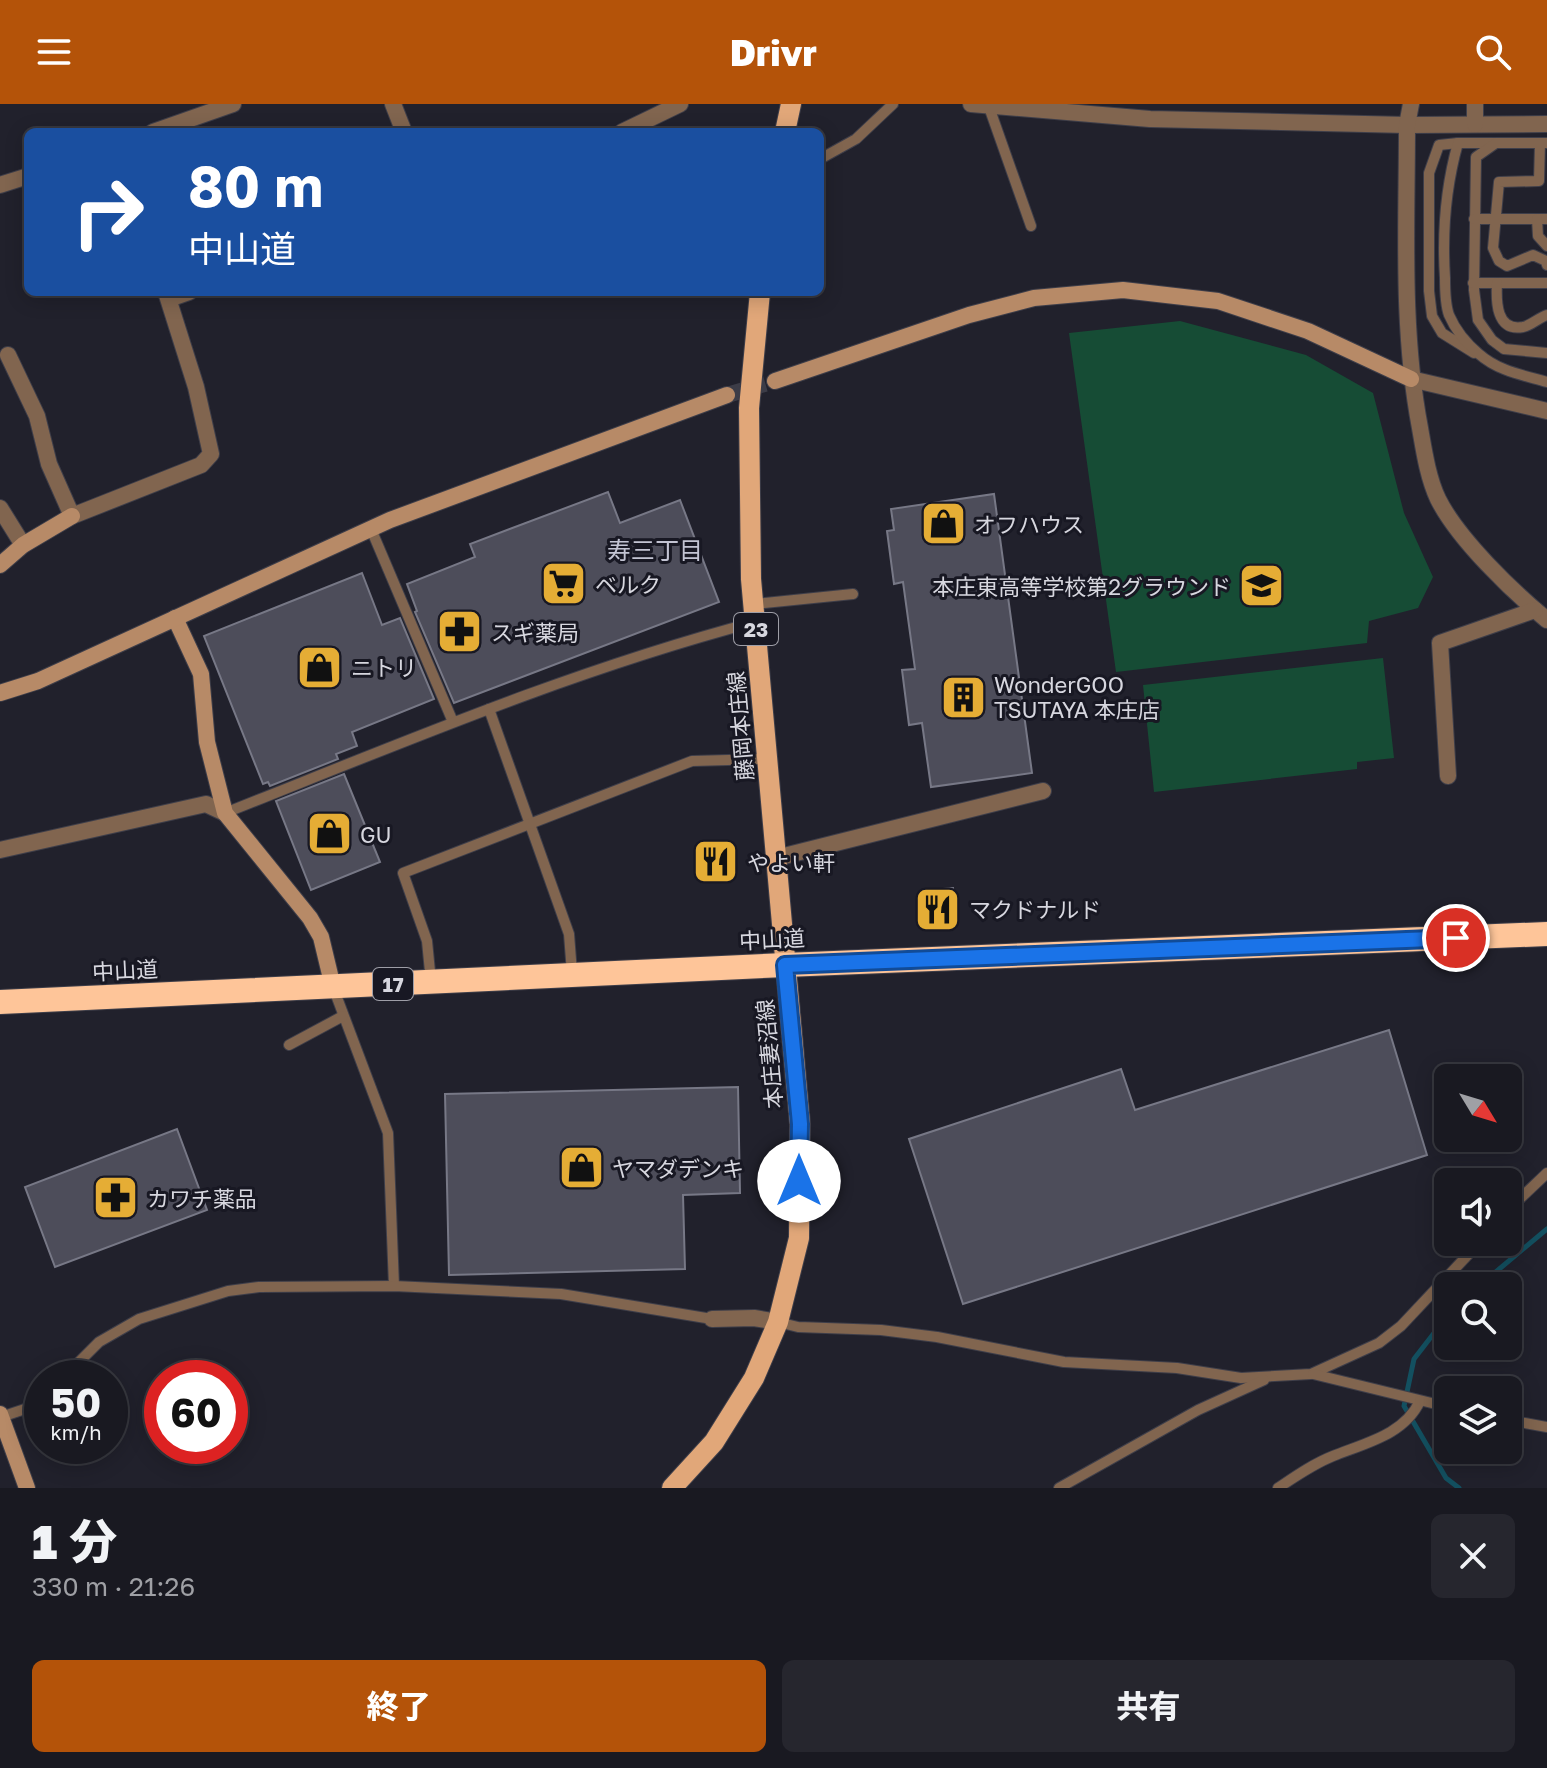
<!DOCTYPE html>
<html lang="ja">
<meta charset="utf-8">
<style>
:root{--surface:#191921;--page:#26262e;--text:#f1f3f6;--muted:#9fa0a5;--line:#37383f;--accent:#b45309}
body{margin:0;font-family:"Golos Text","Noto Sans JP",sans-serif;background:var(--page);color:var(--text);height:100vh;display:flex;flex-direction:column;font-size:30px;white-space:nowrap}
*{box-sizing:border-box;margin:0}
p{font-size:26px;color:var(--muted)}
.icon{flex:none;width:44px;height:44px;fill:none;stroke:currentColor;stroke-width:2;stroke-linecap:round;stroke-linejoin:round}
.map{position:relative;height:1384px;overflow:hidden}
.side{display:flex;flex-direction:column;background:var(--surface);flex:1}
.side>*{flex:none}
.top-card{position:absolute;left:24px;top:24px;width:800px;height:168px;border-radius:12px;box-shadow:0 4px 20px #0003,0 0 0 2px var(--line);background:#1a4fa0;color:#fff;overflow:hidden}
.needle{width:52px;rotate:128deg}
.fabs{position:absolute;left:1434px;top:960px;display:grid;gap:16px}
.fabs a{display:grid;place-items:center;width:88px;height:88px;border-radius:12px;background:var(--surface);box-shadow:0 4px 20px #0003,0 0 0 2px var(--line);font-size:40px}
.speed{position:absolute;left:24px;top:1256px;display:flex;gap:16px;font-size:40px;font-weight:700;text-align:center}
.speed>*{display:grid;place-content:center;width:104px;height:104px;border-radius:50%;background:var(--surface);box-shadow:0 4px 20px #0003,0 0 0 2px var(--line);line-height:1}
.speed small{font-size:20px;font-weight:400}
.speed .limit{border:12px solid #d22;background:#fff;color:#111}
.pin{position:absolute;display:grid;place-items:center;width:68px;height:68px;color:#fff;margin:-34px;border:4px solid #fff;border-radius:50%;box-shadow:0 2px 8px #0007}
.me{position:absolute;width:88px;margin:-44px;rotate:0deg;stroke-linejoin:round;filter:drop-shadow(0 0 6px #0008)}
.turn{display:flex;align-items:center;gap:28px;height:168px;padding:0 32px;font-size:36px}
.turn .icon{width:104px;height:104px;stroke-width:2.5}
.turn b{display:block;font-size:56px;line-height:68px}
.round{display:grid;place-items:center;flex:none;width:84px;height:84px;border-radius:12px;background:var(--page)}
.headline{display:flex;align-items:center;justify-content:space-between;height:136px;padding:0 32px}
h1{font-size:48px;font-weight:800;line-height:60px}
.button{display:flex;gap:16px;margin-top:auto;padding:16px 32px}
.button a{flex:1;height:92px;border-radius:12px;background:var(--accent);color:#fff;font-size:32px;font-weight:800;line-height:92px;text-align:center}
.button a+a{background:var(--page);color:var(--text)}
header{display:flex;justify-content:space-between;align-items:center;height:104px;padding:0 32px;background:var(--accent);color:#fff;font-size:36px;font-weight:800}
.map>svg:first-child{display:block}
.green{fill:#164c35}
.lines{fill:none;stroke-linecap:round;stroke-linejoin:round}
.stream{stroke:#135060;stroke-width:5}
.building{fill:#4d4d5a;stroke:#777886;stroke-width:2}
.secondary-tunnel{stroke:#3c3c47;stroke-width:16;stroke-dasharray:16 8;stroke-linecap:butt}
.lane-casing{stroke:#3e3e49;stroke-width:12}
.street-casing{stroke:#3e3e49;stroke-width:18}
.secondary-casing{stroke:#3e3e49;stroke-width:18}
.primary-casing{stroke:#3e3e49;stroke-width:22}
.highway-casing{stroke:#3e3e49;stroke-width:26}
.lane{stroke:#81654f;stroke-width:10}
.street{stroke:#81654f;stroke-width:16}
.secondary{stroke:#b78a67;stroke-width:16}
.primary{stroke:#e1a779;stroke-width:20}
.highway{stroke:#fec599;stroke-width:24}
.route-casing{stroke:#114b97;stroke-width:20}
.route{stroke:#1a73e8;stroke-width:14}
.labels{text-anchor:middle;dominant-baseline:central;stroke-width:6;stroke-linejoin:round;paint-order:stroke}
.shield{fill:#181823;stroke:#9e9ea7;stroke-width:2}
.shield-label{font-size:20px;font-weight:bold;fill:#d7d7df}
.poi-label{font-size:22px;fill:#d7d7df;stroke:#181823;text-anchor:start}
.street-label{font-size:22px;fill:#d7d7df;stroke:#181823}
.neighbourhood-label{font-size:24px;fill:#c3c4d3;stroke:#181823}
</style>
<header><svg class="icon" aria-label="menu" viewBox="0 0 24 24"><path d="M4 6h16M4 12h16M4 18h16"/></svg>Drivr<svg class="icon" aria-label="search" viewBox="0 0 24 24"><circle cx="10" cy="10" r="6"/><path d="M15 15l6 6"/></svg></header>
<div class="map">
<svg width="1547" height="1384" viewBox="0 0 1547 1384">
<rect width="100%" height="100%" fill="#21212c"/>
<g class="green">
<polygon points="1180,217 1306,251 1373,289 1404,409 1433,473 1418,504 1369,517 1367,539 1116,568 1069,229"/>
<polygon points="1383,554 1394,654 1357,658 1357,665 1154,688 1143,581"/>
</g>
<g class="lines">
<g class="stream">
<polyline points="1479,1182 1547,1125"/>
<polyline points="1448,1211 1414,1255 1404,1302 1446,1374 1459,1384"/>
</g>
</g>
<g class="building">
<polygon points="608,388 620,419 680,396 719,498 454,599 415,508 417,507 407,480 475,453 470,440"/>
<polygon points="994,390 1032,669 931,683 922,619 909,621 902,566 915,565 903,478 894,480 887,427 894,426 891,405"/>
<polygon points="362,469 382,521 400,514 434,595 352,628 357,642 336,650 338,655 270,682 268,678 263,680 204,532"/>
<polygon points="344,670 380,758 311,786 276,697"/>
<polygon points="953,784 956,823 924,826 921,787"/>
<polygon points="1389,926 1427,1051 963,1200 909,1035 1121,965 1135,1006"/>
<polygon points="738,983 740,1089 683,1091 685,1165 449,1171 445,990"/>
<polygon points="177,1025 207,1106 55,1163 25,1083"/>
</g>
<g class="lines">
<polyline class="secondary-tunnel" points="727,291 775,277"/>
<defs>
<g id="lane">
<polyline points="989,3 1031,122"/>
<polyline points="1458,39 1439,41 1429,69 1429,187 1432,212 1442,229 1474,249"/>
<path d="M1496,39H1458C1445,85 1442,127 1445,174C1445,186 1445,200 1449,211C1455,225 1467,240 1479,250C1498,267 1523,271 1547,278"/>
<polyline points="1540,39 1539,77 1499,78 1493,144 1499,157 1507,162 1533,151 1546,157 1547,161"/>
<polyline points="1547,39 1496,39 1476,53 1474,186 1478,216 1492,236 1504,245 1547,249"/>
<polyline points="820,55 856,35 893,0"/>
<polyline points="1474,115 1547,115"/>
<polyline points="1537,115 1538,132 1547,142"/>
<polyline points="1473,179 1547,179"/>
<path d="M1497,179C1496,197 1496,228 1523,223C1532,221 1538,214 1547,211"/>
<polyline points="371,425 453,618"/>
<polyline points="754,500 853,490"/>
<polyline points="489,605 569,830 572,869"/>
<path d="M225,709C399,640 573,566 755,518"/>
<polyline points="431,878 427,837 403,769 692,657 767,655"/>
<polyline points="333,883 388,1029 394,1182"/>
<polyline points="289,941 343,912"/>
<polyline points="1508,1106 1547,1069"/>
<polyline points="778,1218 798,1223 881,1226 937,1233 1064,1258 1177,1264 1241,1274 1311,1270 1379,1239 1401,1222 1480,1138"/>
<polyline points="1313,1270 1448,1303"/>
<polyline points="63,1274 99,1238 139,1215 228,1187 259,1183 394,1182 561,1190 712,1215"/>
<polyline points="1,1313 37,1301 42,1295"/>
<polyline points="1508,1316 1547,1323"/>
<polyline points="1059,1384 1198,1306 1264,1276"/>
<path d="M1278,1384C1296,1372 1313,1360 1333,1352C1365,1339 1404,1331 1420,1297"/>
</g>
<g id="street">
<polyline points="393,0 404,28"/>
<polyline points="971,0 1150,15 1407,21 1547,20"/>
<path d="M1411,0L1407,21C1407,122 1401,224 1420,324C1424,347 1428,374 1438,395C1458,435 1512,487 1547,516"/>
<polyline points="1475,0 1475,20"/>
<polyline points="153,28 233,0"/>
<polyline points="622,28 680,0"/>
<polyline points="0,81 28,72"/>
<polyline points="169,195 189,188"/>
<polyline points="8,251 37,312 49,360 72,412 201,361 211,350 196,283 166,188"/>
<polyline points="1411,275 1547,307"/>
<polyline points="0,404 23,441"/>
<polyline points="1448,672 1440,539 1535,506"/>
<polyline points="0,746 206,700 225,709"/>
<polyline points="776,754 1043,687"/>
<polyline points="712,1215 754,1214 778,1218"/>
</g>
<g id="secondary">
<polyline points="775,277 969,211 1034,194 1123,186 1218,197 1308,227 1411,275"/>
<polyline points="0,461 23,441 72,412"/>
<polyline points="175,514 201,570 207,638 225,709 310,814 321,833 333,883"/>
<polyline points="0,589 38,577 390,416 727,291"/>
<polyline points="0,1310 27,1384"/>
</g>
<g id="primary">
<polyline points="785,28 791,0"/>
<polyline points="672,1384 714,1338 754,1274 778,1218 799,1134 800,1020 751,475 749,304 760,188"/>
</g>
<polyline id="highway" points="0,898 785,861 1547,830"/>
</defs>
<use href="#lane" class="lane-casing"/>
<use href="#street" class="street-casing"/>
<use href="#secondary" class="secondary-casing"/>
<use href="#primary" class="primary-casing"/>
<use href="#highway" class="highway-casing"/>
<use href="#lane" class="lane"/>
<use href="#street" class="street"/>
<use href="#secondary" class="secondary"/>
<use href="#primary" class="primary"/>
<use href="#highway" class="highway"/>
</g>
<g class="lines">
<defs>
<polyline id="route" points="799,1077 800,1020 785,861 1456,834"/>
</defs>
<use href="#route" class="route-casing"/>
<use href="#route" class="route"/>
</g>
<defs>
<symbol id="shop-square" viewBox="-11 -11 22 22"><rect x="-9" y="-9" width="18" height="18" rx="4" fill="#e5ad35" stroke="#181823"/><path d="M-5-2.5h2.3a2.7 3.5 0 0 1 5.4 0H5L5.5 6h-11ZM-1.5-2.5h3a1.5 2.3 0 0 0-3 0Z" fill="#111"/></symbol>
<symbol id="supermarket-square" viewBox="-11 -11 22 22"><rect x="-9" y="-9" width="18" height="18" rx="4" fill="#e5ad35" stroke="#181823"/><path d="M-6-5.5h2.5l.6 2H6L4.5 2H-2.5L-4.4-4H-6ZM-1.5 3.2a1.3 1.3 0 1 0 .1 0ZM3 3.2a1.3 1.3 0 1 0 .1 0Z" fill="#111"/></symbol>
<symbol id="school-square" viewBox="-11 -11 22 22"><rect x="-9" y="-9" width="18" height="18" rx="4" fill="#e5ad35" stroke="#181823"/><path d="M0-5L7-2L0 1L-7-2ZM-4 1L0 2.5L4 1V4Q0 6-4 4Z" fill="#111"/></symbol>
<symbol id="pharmacy-square" viewBox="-11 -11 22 22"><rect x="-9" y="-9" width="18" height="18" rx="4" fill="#e5ad35" stroke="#181823"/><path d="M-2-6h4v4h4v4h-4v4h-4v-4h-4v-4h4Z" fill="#111"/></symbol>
<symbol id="building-square" viewBox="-11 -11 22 22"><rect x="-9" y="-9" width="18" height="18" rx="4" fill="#e5ad35" stroke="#181823"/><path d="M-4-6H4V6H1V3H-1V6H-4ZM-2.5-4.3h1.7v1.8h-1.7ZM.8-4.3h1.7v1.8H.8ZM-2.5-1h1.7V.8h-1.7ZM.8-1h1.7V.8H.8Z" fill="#111"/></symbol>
<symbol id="restaurant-square" viewBox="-11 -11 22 22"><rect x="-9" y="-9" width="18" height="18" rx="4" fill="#e5ad35" stroke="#181823"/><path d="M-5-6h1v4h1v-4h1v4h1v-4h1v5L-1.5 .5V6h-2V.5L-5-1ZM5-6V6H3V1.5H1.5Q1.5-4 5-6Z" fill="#111"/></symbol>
</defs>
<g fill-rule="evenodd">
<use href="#shop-square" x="918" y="394" width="51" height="51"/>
<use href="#supermarket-square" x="538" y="454" width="51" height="51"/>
<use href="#school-square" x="1236" y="456" width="51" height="51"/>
<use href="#pharmacy-square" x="434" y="502" width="51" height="51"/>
<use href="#shop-square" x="294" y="538" width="51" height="51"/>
<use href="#building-square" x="938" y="568" width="51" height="51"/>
<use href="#shop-square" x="304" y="704" width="51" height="51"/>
<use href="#restaurant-square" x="690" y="732" width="51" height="51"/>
<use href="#restaurant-square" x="912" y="780" width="51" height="51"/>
<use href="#shop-square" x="556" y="1038" width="51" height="51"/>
<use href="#pharmacy-square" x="90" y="1068" width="51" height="51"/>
</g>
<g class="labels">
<g class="shield">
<rect x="734" y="509" width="44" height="32" rx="6"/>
<rect x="373" y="864" width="40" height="32" rx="6"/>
</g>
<g class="shield-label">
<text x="756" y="525">23</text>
<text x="393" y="880">17</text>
</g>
<g class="poi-label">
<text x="974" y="420">オフハウス</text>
<text x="595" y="480">ベルク</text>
<text x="1231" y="482" text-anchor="end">本庄東高等学校第2グラウンド</text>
<text x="491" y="528">スギ薬局</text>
<text x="351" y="563">ニトリ</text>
<text x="994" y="580">WonderGOO<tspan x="994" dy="25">TSUTAYA 本庄店</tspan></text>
<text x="360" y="730">GU</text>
<text x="747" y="758">やよい軒</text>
<text x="969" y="805">マクドナルド</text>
<text x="612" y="1064">ヤマダデンキ</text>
<text x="147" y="1094">カワチ薬品</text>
</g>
<g class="street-label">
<text transform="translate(740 622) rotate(-95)">藤岡本庄線</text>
<text transform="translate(772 835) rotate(-3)">中山道</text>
<text transform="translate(125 866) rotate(-3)">中山道</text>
<text transform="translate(769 950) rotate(-95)">本庄妻沼線</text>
</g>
<g class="neighbourhood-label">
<text x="655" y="445">寿三丁目</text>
</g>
</g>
</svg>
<div class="fabs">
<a><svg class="needle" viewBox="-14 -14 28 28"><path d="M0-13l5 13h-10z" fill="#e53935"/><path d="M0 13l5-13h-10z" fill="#9fa0a5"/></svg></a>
<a><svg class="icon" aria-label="sound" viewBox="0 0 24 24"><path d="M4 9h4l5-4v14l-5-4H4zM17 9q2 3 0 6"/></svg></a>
<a><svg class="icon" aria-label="search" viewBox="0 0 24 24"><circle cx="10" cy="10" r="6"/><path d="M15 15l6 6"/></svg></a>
<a><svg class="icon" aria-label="layers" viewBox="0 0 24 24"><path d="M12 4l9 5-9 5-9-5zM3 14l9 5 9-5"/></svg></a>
</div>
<div class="speed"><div>50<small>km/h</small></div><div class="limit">60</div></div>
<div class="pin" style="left:1456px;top:834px;background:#d93025"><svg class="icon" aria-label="arrive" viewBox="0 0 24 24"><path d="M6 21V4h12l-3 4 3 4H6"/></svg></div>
<svg class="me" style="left:799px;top:1077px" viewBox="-20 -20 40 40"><circle r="19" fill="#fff"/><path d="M0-13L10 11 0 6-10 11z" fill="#1a73e8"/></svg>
<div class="top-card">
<div class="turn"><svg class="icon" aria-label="right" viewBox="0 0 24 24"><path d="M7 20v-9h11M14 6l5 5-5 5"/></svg><div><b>80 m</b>中山道</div></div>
</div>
</div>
<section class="side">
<div class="headline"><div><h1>1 分</h1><p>330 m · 21:26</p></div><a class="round"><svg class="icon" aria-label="close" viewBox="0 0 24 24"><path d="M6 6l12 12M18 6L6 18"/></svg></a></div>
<div class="button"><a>終了</a><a>共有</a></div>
</section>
